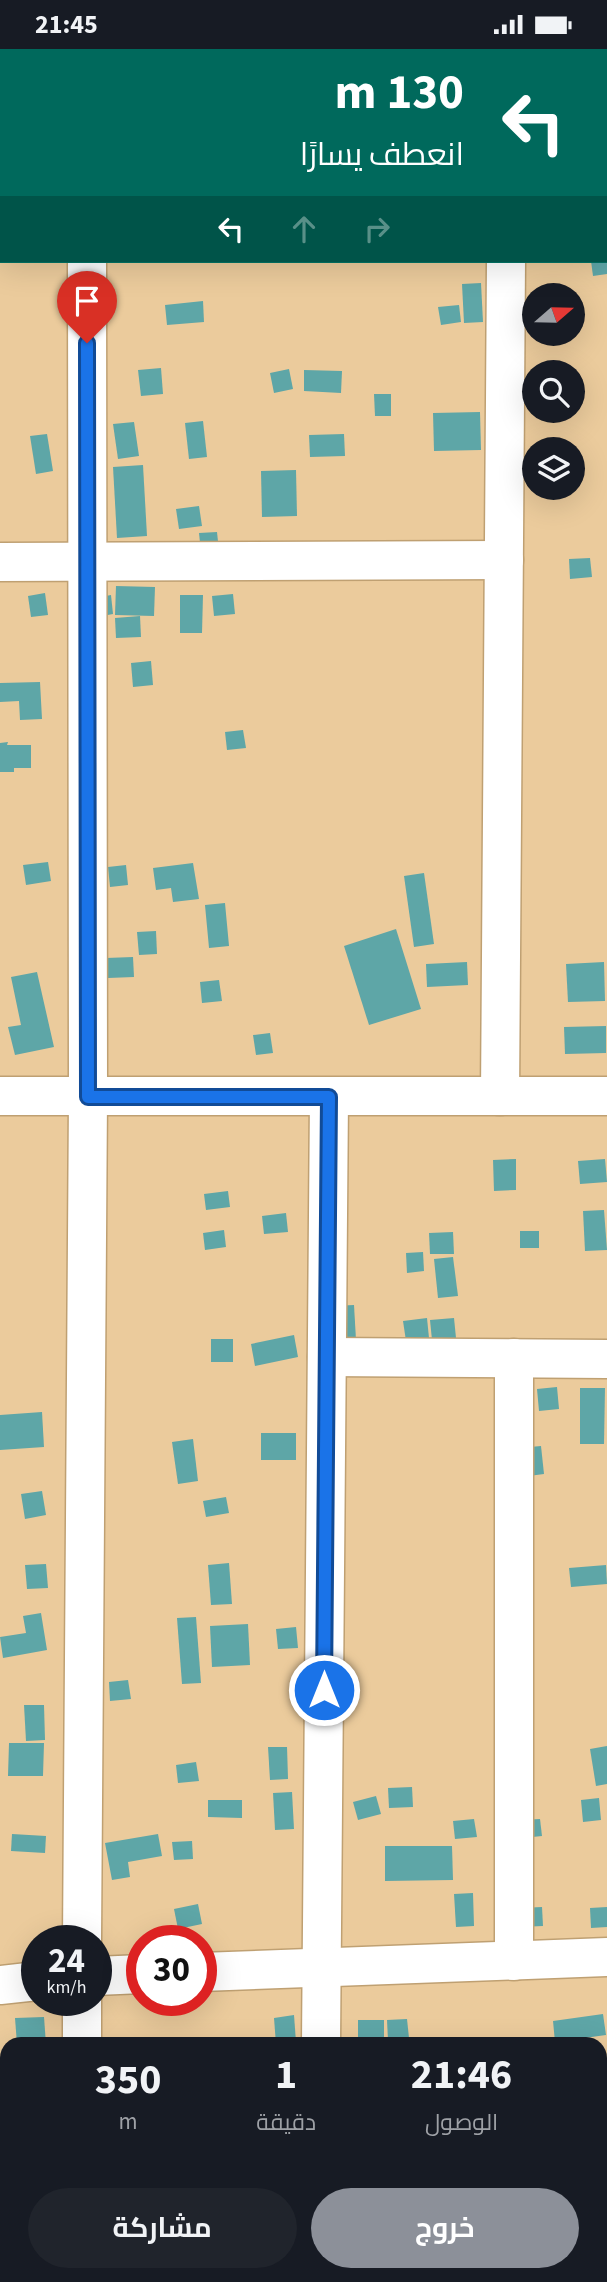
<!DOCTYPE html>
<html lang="ar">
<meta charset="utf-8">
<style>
:root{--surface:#171b24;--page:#20242c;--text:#f1f3f6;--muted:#9ea1a6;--accent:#8c9099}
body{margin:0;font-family:"Source Sans 3",Cairo,sans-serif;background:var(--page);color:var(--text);direction:rtl;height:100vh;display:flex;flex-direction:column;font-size:26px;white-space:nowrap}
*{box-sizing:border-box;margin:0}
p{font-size:23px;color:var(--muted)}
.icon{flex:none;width:38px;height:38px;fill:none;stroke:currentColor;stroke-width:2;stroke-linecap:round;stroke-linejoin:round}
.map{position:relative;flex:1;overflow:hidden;direction:ltr}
.drawer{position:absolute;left:0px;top:1988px;width:607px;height:245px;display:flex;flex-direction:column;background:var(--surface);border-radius:21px 21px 0 0;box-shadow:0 7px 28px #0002;direction:rtl}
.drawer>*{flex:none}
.hud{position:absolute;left:0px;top:0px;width:607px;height:214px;box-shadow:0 7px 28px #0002;direction:rtl;background:#00695c;color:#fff;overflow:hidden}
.needle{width:46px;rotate:70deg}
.fabs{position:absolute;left:522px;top:234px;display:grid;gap:14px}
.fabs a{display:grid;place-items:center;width:63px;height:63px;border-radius:50%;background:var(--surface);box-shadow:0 7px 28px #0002;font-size:35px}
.speed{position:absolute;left:21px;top:1876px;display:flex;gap:14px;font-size:35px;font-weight:700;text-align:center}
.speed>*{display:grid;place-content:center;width:91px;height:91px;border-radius:50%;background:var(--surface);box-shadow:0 7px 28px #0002;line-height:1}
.speed small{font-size:18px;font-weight:400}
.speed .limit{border:10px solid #d22;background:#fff;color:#111}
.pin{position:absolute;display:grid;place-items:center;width:60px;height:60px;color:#fff;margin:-72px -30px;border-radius:50% 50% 50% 0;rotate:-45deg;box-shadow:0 0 7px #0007}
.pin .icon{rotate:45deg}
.me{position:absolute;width:77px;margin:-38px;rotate:0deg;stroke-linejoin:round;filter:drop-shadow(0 0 5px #0008)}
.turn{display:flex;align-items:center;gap:24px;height:147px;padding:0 28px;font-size:32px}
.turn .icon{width:91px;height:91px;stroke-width:2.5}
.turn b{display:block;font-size:49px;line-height:60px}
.lanes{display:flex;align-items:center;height:66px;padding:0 28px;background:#0003;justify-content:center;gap:35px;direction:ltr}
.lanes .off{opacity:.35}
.eta{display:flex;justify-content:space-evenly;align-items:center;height:119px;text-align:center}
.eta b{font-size:42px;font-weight:700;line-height:49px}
.action{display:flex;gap:14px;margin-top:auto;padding:14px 28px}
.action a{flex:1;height:80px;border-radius:42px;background:var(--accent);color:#fff;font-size:28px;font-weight:700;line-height:80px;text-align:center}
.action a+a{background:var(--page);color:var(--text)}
.status{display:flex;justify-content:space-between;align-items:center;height:49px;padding:0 35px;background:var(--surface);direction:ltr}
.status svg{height:19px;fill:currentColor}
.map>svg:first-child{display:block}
.building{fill:#5ea6a7}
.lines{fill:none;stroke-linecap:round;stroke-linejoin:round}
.minor-casing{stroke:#bfa072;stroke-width:41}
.minor{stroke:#fff;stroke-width:38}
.route-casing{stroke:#114b97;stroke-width:18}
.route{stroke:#1a73e8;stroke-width:12}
</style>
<div class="status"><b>21:45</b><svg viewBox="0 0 49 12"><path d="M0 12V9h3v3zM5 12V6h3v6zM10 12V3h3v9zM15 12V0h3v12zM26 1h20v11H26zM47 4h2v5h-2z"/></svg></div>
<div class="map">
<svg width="607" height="2233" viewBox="0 0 607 2233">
<rect width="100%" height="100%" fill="#ebcb9c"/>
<g class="building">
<polygon points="591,212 607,212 607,225 593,227"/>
<polygon points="481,234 483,273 464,274 462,235"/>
<polygon points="203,252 204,273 167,276 165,256"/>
<polygon points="534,253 534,273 523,274 522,254"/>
<polygon points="459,256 461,273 441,276 438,258"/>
<polygon points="161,319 163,345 141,347 138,321"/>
<polygon points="289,320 293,340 274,344 270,324"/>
<polygon points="304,321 342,322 341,344 304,342"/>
<polygon points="374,345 391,345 391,367 375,367"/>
<polygon points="480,363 481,401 434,402 433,364"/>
<polygon points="203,372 207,408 189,410 185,374"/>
<polygon points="134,373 139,407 118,410 113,375"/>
<polygon points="47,385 53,422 36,425 30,387"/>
<polygon points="344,385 345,407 310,408 309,386"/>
<polygon points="143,416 147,487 117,489 113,418"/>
<polygon points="296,421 297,467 262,468 261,422"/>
<polygon points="199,457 202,477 179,480 176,460"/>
<polygon points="217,483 219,502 201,503 199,484"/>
<polygon points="590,509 592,528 570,530 569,510"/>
<polygon points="116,537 155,538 154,567 115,566"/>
<polygon points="45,544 48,566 31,568 28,547"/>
<polygon points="233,545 235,565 214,567 212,547"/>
<polygon points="111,546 113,565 97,568 95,549"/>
<polygon points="180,546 203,546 202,584 180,584"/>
<polygon points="140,567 141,588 116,589 115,569"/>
<polygon points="151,612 153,636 133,638 131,614"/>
<polygon points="40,633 42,670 20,671 19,652 0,653 0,634"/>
<polygon points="243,681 246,699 227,701 225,683"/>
<polygon points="8,693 7,696 31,696 31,719 14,719 14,723 0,723 0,694"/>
<polygon points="48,813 51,832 26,836 23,816"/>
<polygon points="193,814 199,850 173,853 171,839 156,841 153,819"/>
<polygon points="126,816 128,836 110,838 108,818"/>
<polygon points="424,824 434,895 414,898 404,827"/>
<polygon points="225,854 229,897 209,899 205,856"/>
<polygon points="396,880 421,960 369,976 344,897"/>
<polygon points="156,882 157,905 139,906 137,883"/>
<polygon points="133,908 134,928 108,929 106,909"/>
<polygon points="467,913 468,936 427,938 426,915"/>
<polygon points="604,913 605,952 568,953 566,915"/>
<polygon points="37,923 54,998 15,1006 8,978 21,976 11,928"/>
<polygon points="219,931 222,952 202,954 200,933"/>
<polygon points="606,977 606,1004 565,1005 564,978"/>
<polygon points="270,984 273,1004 256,1006 253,986"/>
<polygon points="516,1110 516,1141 494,1142 493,1111"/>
<polygon points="605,1110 607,1133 580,1135 578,1112"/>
<polygon points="228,1142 230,1158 206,1161 204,1145"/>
<polygon points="604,1161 607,1201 585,1202 583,1162"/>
<polygon points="286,1164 288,1183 264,1185 262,1167"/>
<polygon points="224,1181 226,1198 205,1201 203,1184"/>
<rect x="520" y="1182" width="19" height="17"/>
<polygon points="453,1183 454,1205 430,1205 429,1184"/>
<polygon points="423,1203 424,1222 407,1224 406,1204"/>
<polygon points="453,1208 458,1247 438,1249 434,1210"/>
<polygon points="354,1256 356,1291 334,1293 332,1257"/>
<polygon points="427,1269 429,1289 406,1292 403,1272"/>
<polygon points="454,1269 456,1289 432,1291 430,1271"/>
<polygon points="294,1286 298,1308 255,1317 251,1295"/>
<rect x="211" y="1290" width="22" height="23"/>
<polygon points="557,1338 559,1360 539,1362 537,1340"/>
<polygon points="580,1339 605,1339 604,1395 580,1395"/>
<polygon points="42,1363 44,1398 0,1401 0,1366"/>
<rect x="261" y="1384" width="35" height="27"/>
<polygon points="193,1390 198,1432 178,1435 172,1393"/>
<polygon points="541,1397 544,1425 521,1428 519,1399"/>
<polygon points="42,1442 46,1466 25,1470 21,1445"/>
<polygon points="226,1448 229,1464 206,1468 203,1452"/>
<polygon points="229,1514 232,1555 211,1556 208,1516"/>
<polygon points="46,1515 48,1539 27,1540 25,1516"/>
<polygon points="606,1516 607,1535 571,1538 569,1519"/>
<polygon points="41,1564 47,1601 3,1609 0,1588 26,1584 23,1567"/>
<polygon points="196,1568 201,1634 182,1635 177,1569"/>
<polygon points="248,1575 250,1616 212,1618 210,1577"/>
<polygon points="296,1578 298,1599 278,1600 276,1580"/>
<polygon points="128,1631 131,1650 110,1652 109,1633"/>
<polygon points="24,1656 44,1656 45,1691 26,1692"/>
<polygon points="9,1694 44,1694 43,1727 8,1727"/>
<polygon points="607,1697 607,1735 596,1737 590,1700"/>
<polygon points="268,1698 287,1698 288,1730 270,1731"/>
<polygon points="196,1713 199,1732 178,1734 176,1716"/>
<polygon points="412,1738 413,1758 389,1759 388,1739"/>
<polygon points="292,1743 294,1780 275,1781 273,1744"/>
<polygon points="376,1747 381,1765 358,1771 353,1753"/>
<polygon points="599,1749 601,1771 583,1773 581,1751"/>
<polygon points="208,1751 242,1751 242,1769 208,1768"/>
<polygon points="474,1770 477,1788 455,1790 453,1772"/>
<polygon points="540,1770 542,1787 523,1789 521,1771"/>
<polygon points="12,1785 46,1787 45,1804 11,1802"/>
<polygon points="158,1785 162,1807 128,1813 130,1828 112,1831 105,1794"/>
<polygon points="192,1792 193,1810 174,1811 172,1793"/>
<polygon points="385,1797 452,1797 453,1831 385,1832"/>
<polygon points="473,1844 474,1877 456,1878 454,1845"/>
<polygon points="198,1855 202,1875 178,1880 174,1860"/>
<polygon points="542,1858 543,1877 520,1878 520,1859"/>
<polygon points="607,1858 607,1878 591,1879 590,1859"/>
<polygon points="603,1965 606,1986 555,1993 553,1972"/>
<polygon points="294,1966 296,1993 276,1995 274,1969"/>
<polygon points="44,1968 46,1995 17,1995 15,1969"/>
<polygon points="407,1970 409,1989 388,1991 387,1971"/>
<rect x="358" y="1971" width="26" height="19"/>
<polygon points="607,2130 607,2151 600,2152 600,2131"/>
<rect x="154" y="2226" width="39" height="7"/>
<rect x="245" y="2226" width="22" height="7"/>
</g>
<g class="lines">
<defs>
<g id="minor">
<polyline points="88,2 88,0"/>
<polyline points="508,2 508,0"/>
<polyline points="606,41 607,41"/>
<polyline points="0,50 2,50"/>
<polyline points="0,513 504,511"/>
<polyline points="0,1047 607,1047"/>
<polyline points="500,1047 506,212"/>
<polyline points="327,1308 607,1310"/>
<polyline points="514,1309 514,1912"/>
<polyline points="82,1892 88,1048 87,212"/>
<polyline points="201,1923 607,1908"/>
<polyline points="96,1927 142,1925"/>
<polyline points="0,1936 37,1932"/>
<polyline points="82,1951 82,1995"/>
<polyline points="321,1995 329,1048"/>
<polyline points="600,2170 607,2170"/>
<polyline points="84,2226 84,2233"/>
<polyline points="319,2233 320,2226"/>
<polyline points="505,2233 505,2226"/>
</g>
</defs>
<use href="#minor" class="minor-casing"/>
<use href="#minor" class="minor"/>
</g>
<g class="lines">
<defs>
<polyline id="route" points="87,294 88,1048 329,1048 324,1641"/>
</defs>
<use href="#route" class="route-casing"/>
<use href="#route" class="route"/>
</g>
</svg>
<div class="fabs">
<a><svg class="needle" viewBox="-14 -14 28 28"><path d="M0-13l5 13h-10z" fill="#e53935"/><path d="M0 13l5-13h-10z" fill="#9ea1a6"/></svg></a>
<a><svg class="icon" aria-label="search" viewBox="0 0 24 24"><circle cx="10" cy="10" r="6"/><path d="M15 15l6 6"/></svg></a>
<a><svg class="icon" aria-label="layers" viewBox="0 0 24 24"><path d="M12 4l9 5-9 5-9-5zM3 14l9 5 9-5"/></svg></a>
</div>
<div class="speed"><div>24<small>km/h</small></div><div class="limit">30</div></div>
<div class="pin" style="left:87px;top:294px;background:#d93025"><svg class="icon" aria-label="arrive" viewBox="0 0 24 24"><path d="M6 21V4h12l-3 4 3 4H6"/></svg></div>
<svg class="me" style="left:324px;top:1641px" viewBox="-20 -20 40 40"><circle r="17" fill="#1a73e8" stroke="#fff" stroke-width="3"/><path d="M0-11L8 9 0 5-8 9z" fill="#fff"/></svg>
<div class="hud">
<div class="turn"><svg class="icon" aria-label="left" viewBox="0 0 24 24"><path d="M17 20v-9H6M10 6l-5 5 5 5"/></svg><div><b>130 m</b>انعطف يسارًا</div></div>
<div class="lanes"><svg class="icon" aria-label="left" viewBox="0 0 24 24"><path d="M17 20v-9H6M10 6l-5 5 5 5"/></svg><svg class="icon off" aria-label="ahead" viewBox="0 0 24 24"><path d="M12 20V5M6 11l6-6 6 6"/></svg><svg class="icon off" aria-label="right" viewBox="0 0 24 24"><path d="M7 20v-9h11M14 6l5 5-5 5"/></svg></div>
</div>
<section class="drawer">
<div class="eta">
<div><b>21:46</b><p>الوصول</p></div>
<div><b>1</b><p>دقيقة</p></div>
<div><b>350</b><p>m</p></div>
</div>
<div class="action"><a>خروج</a><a>مشاركة</a></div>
</section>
</div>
